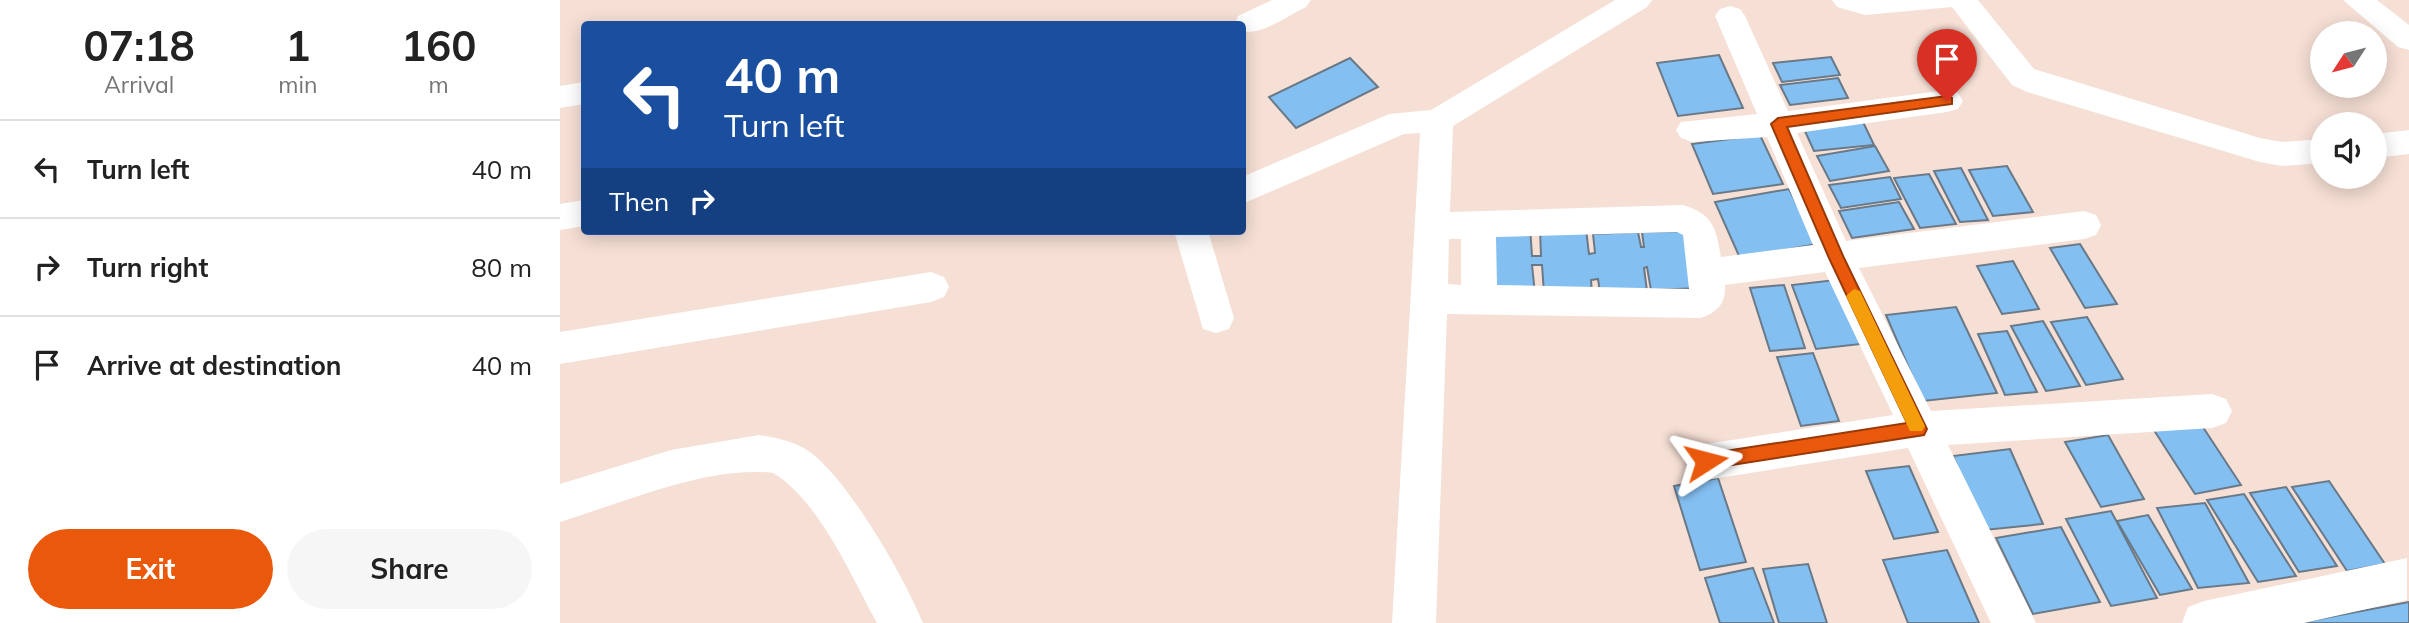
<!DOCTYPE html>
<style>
:root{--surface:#fff;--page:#f6f6f6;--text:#222;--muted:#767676;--line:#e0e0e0;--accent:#ea580c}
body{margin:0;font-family:Mulish,sans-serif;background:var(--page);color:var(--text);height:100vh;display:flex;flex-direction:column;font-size:26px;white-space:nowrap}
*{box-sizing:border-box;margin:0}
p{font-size:23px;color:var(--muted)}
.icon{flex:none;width:38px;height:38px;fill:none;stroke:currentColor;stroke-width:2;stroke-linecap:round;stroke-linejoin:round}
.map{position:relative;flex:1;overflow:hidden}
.sheet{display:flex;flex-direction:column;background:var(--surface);width:560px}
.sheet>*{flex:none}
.hud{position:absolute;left:21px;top:21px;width:665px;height:214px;border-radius:7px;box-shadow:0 4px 18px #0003;background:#1a4fa0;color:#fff;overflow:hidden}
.needle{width:46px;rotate:234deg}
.buttons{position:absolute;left:1750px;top:21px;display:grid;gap:14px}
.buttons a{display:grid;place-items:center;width:77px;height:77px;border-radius:50%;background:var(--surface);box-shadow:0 4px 18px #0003;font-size:35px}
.pin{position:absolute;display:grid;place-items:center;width:60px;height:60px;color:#fff;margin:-72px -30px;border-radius:50% 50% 50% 0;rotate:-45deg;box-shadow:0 0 7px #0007}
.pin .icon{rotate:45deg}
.me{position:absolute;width:77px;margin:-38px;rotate:81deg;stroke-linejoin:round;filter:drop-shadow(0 0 5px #0008)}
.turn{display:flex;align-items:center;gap:24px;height:147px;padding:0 28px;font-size:32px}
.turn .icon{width:91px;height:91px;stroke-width:2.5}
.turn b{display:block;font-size:49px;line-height:60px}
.then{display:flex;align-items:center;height:66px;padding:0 28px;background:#0003;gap:14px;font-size:26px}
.eta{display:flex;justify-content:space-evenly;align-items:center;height:119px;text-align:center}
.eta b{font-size:42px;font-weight:700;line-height:49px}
.action{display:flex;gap:14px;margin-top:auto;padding:14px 28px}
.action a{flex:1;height:80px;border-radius:42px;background:var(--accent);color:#fff;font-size:28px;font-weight:700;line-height:80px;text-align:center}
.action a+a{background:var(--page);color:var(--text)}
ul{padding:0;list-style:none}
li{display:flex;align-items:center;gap:21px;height:98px;padding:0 28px;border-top:2px solid var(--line)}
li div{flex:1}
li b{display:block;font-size:26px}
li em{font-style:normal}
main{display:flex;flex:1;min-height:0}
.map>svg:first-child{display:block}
.building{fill:#84bff2;stroke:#697987;stroke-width:2}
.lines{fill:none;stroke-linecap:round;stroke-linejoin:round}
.minor{fill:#fff;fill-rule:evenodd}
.route{fill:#ea580c;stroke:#983908;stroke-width:2}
.slow{fill:#f59e0b}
</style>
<main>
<section class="sheet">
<div class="eta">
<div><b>07:18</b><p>Arrival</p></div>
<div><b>1</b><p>min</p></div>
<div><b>160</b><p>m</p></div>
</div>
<ul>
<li><svg class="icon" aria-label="left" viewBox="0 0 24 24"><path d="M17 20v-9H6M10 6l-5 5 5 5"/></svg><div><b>Turn left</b></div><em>40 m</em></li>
<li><svg class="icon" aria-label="right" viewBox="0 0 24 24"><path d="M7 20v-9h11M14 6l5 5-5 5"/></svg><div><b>Turn right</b></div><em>80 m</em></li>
<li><svg class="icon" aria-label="arrive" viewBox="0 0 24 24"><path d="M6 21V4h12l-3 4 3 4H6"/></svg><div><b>Arrive at destination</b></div><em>40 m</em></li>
</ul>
<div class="action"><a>Exit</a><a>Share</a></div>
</section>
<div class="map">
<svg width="1849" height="623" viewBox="0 0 1849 623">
<rect width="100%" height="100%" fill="#f6dfd5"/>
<g class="building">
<polygon points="1159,55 1183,108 1118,116 1097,63"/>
<polygon points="1271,57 1280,75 1222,82 1213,63"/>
<polygon points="790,58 818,87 736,128 709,97"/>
<polygon points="1278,78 1288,98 1230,105 1220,85"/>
<polygon points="1303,122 1314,145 1254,151 1244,129"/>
<polygon points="1200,135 1223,184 1153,194 1132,144"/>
<polygon points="1315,146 1329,171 1270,181 1257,156"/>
<polygon points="1447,166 1473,212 1433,216 1409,170"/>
<polygon points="1401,168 1428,220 1400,222 1374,171"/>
<polygon points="1369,174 1396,224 1360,228 1334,178"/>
<polygon points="1330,177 1341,199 1281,208 1269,185"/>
<polygon points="1229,189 1257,244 1180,258 1155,202"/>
<polygon points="1339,202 1354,229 1292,238 1279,211"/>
<polygon points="970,227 972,256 981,256 980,229 1026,229 1029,254 1035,253 1033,234 1078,232 1081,247 1084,247 1082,232 1130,231 1141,288 1091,290 1087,267 1084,268 1087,291 1040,292 1038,279 1031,280 1032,293 984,293 982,265 972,265 975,294 924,295 922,228"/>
<polygon points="1520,244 1557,304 1525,308 1490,248"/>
<polygon points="1453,261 1479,309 1442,314 1417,266"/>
<polygon points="1275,280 1301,344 1256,349 1232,285"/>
<polygon points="1224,285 1245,348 1210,351 1190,288"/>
<polygon points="1396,307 1437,393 1363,401 1326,315"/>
<polygon points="1527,317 1563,379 1526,385 1491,322"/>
<polygon points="1483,321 1520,386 1486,391 1451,326"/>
<polygon points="1447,331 1477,392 1445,395 1418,334"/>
<polygon points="1253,353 1279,421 1241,426 1217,357"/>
<polygon points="1635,415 1681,485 1635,494 1590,424"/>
<polygon points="1548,435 1584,499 1541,507 1505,442"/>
<polygon points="1450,449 1483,524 1424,530 1393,456"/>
<polygon points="1349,466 1378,532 1334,539 1306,471"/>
<polygon points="1158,478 1186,562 1140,570 1114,486"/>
<polygon points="1769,481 1825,564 1787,571 1732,487"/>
<polygon points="1726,487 1777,566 1739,572 1690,493"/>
<polygon points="1684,494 1736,576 1698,582 1647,500"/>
<polygon points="1645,503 1689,583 1638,588 1597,508"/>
<polygon points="1551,511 1597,598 1551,606 1506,519"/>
<polygon points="1588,515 1632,589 1600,595 1557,521"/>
<polygon points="1501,527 1540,602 1473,614 1436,538"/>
<polygon points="1387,550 1419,623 1348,623 1323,560"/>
<polygon points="1248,564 1267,623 1219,623 1203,569"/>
<polygon points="1193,568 1214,623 1160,623 1145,578"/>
<polygon points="1849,602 1849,623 1738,623"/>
</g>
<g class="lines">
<g class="minor">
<path d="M712,0H751L746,7C729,15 701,36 682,31V24H675L678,16Z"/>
<path d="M1055,0H1092L1087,7L893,126L890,212L1123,205C1153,214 1156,228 1161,257L1253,245L1207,137L1132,142L1121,138L1116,130L1121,122L1197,114L1155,16L1160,9L1170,6L1180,9L1185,16L1228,111L1387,90L1398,93L1403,101L1398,109L1387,112L1237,133L1286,241L1524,211L1536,215L1541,225L1536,235L1524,239L1299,268L1371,411L1652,394L1666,399L1672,411L1666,423L1652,428L1388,445L1476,623H1431L1348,448L1146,480L1132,475L1126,462L1132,449L1146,444L1333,415L1265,272L1165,285C1166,303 1158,312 1141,318L887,314L876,623H832L860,133L844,134L682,204V177L829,114L871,110ZM1117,232L1123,235L1129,289L937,285L936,237ZM889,239H901V285L888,284Z"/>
<polygon points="1272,0 1418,0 1474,69 1700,138 1722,142 1762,139 1762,163 1722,166 1700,162 1467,92 1452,85 1392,7 1305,15 1277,7"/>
<polygon points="1783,0 1817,0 1849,25 1849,50 1838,47"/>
<polygon points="24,82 24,104 0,108 0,86"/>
<polygon points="1849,130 1849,154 1815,158 1815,134"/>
<polygon points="24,200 24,226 0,230 0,204"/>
<polygon points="614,231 648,231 674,318 669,329 656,333 643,329"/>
<polygon points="371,272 384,277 389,287 384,297 371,302 0,364 0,332"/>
<path d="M199,435C217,438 235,441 250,452C290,482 344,577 363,623H317C292,578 259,500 213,473C148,465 62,503 0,522V484L111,450Z"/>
<polygon points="1847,558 1847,600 1744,623 1622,623 1628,607 1644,601"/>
</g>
</g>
<polygon class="route" points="1387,96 1392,98 1392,104 1227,127 1284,258 1367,429 1364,435 1146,469 1140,467 1138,461 1146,454 1347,423 1269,258 1211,124 1218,118"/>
<polygon class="slow" points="1294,289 1300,291 1362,420 1365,426 1362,431 1350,431 1286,296"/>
</svg>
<div class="buttons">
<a><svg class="needle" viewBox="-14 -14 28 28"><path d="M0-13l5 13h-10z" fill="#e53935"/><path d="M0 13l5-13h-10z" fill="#767676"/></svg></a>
<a><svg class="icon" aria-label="sound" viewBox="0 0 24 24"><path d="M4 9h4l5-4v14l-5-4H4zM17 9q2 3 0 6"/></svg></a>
</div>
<div class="pin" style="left:1387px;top:101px;background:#d93025"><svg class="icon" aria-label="arrive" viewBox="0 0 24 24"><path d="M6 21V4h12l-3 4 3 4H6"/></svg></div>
<svg class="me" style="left:1146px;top:461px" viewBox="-20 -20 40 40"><path d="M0-17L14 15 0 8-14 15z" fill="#ea580c" stroke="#fff" stroke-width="4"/></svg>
<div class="hud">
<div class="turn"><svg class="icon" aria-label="left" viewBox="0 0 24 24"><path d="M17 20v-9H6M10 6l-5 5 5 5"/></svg><div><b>40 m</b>Turn left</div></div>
<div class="then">Then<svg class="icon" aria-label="right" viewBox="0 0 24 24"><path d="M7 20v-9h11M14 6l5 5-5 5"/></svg></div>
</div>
</div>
</main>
